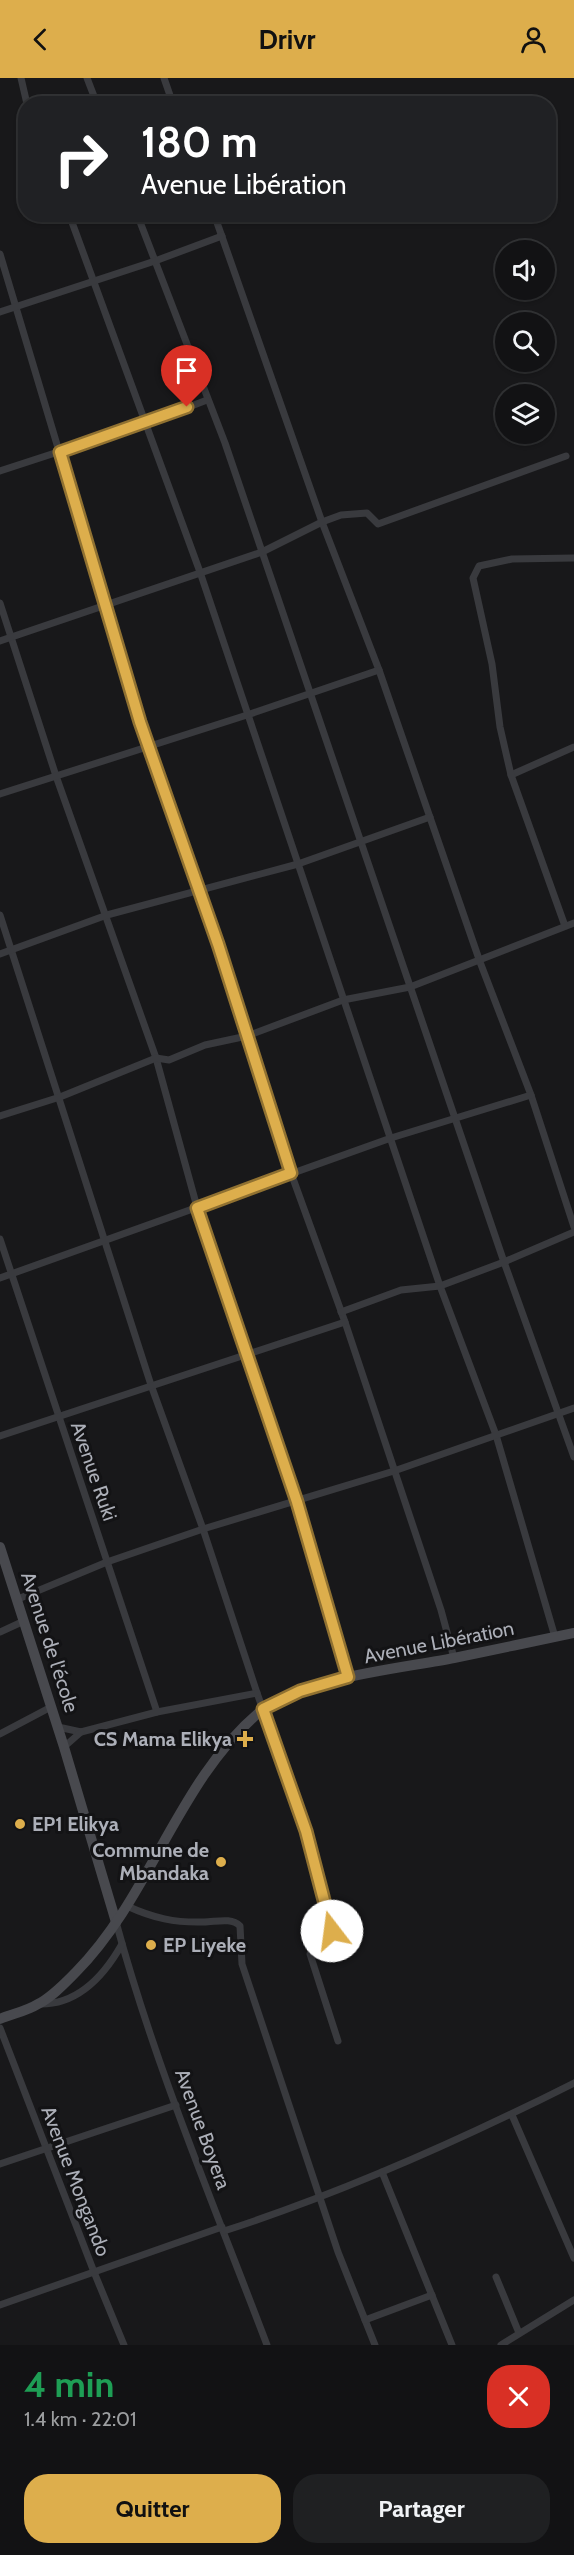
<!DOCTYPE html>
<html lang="fr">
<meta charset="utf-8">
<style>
:root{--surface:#121214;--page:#1f2022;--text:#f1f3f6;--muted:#9c9ea0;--line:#313234;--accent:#ddae4c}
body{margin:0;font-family:Cabin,sans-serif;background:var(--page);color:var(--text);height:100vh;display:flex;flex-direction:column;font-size:22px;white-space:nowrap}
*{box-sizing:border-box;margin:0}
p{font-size:20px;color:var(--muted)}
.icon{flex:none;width:33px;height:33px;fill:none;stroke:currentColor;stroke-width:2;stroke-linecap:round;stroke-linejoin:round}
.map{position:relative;height:2267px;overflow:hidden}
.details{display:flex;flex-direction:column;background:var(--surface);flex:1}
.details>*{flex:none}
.guide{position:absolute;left:18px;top:18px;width:538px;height:126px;border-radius:24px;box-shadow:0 2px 4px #0004,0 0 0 2px var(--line);background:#202124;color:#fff;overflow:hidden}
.controls{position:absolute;left:495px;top:162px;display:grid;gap:12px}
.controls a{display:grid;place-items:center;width:60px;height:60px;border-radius:50%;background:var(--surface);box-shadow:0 2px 4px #0004,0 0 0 2px var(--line);font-size:30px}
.pin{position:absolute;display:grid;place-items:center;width:51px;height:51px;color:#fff;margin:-62px -26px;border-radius:50% 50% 50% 0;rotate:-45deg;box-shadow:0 0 6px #0007}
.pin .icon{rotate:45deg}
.me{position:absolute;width:66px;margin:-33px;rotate:345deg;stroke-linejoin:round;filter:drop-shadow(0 0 4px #0008)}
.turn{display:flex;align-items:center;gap:21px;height:126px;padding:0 24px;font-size:27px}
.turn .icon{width:78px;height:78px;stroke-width:2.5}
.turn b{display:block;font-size:42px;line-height:51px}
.round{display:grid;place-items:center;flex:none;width:63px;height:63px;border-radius:24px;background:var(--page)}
.head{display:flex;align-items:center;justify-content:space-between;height:102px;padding:0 24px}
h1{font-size:36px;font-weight:800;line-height:45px;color:#1e9e55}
.primary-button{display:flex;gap:12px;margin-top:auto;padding:12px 24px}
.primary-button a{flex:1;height:69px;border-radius:24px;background:var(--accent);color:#111;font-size:24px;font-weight:800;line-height:69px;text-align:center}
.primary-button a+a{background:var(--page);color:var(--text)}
header{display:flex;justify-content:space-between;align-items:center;height:78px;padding:0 24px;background:var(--accent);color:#111;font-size:27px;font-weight:800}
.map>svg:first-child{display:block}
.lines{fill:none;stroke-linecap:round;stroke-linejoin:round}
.street{stroke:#393a3e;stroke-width:7}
.secondary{stroke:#48494e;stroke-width:10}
.route-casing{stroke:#907131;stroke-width:15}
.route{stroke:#ddae4c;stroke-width:10}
.poi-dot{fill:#ddae4c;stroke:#131315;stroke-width:2}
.labels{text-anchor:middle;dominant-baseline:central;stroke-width:6;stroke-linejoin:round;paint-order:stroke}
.street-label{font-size:20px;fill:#acafb8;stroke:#131315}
.poi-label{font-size:20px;font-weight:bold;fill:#acafb8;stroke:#131315;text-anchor:end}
</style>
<header><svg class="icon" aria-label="back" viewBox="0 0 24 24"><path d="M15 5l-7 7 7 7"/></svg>Drivr<svg class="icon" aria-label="person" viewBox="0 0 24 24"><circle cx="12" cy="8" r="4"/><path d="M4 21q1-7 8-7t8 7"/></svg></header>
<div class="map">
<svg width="574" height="2267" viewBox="0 0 574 2267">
<rect width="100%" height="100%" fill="#18181a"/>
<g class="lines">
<g class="street">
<polyline points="21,0 27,26"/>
<polyline points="87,0 97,26"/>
<polyline points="164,0 173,26"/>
<polyline points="69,136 200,494 440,1208 496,1357 555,1559"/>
<polyline points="137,136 225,365 504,1184 574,1379"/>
<polyline points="214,136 322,444 379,592 480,884 531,1017 574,1149"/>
<polyline points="0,176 140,644 218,866 291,1095 345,1244 441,1532 454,1580"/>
<polyline points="0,234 155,183 222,158"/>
<polyline points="0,393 147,345 207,322"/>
<polyline points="0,525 56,698 156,980 197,1129 297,1424 348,1599"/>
<polyline points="0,563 262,474 322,444 341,437 367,435 378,446 566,378"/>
<polyline points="511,697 574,669"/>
<polyline points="0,716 247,637 379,592"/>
<polyline points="0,837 151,1307 203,1451 257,1615 306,1753 332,1853 329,1861 310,1876 338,1963"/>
<polyline points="565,848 511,697 500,649 492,586 473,500 479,488 512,481 574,480"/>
<polyline points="0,876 107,837 298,786 430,739"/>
<polyline points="0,1038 60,1019 156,980 169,982 205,967 247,958 343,922 410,909 574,845"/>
<polyline points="0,1161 157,1634"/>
<polyline points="0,1200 391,1060 531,1017"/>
<polyline points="341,1234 401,1212 440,1208 504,1184 574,1154"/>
<polyline points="0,1358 345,1244"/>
<polyline points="18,1521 107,1484 203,1451 394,1393 574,1330"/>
<polyline points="0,1554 24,1543"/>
<polyline points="58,1649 81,1654 157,1634 257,1615"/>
<polyline points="0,1656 51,1629"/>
<polyline points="64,1669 81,1654"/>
<path d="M127,1828C153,1840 175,1845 204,1844C216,1844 231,1839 240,1848L242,1886L338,2174L375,2267"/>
<path d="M116,1844C155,1988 214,2127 267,2267"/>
<path d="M39,1926C78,1927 104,1898 122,1866"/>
<polyline points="0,1950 94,2194 124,2267"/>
<polyline points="512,2037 574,2180"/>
<polyline points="0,2086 176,2027"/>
<polyline points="382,2094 452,2267"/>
<path d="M224,2153C345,2114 461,2062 574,2005"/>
<polyline points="496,2199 519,2255"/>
<polyline points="0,2227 222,2149"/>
<polyline points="365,2242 432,2217"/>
<polyline points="501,2267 574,2222"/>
</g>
<g class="secondary">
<polyline points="0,1469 64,1669 116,1844"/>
<path d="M0,1941C12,1936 27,1933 38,1926C52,1919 65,1905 76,1894C152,1817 178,1701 262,1632C301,1600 404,1590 454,1580C494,1572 534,1563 574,1555"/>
</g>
</g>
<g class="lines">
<defs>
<polyline id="route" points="187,329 60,374 140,644 218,866 291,1095 197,1130 297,1424 348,1599 300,1613 263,1631 306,1753 332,1853"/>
</defs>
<use href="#route" class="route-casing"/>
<use href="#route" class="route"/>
</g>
<g class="poi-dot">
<path d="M242 1652h6v6h6v6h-6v6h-6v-6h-6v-6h6z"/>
<circle cx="20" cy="1746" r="6"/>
<circle cx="221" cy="1784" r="6"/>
<circle cx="151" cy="1867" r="6"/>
</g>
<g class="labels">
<g class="street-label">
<text transform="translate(94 1393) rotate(71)">Avenue Ruki</text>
<text transform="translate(50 1564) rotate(72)">Avenue de l'école</text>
<text transform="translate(439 1564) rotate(-11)">Avenue Libération</text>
<text transform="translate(203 2051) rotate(70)">Avenue Boyera</text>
<text transform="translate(76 2103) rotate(69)">Avenue Mongando</text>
</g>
<g class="poi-label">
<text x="232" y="1661">CS Mama Elikya</text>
<text x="32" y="1746" text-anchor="start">EP1 Elikya</text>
<text x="209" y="1772">Commune de<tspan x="209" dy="23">Mbandaka</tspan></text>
<text x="163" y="1867" text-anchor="start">EP Liyeke</text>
</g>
</g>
</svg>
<div class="controls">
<a><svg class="icon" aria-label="sound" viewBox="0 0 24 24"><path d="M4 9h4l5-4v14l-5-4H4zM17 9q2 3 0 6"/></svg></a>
<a><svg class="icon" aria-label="search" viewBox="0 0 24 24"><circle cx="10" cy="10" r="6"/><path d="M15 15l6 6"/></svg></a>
<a><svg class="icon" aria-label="layers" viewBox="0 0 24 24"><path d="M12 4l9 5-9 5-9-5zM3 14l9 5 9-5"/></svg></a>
</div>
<div class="pin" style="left:187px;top:329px;background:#d93025"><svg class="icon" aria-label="arrive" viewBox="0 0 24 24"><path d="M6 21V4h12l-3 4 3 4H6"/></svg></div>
<svg class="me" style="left:332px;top:1853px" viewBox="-20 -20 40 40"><circle r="19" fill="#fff"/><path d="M0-13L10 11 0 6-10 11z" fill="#ddae4c"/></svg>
<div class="guide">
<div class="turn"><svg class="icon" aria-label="right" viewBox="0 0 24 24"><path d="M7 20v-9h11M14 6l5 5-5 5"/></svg><div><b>180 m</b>Avenue Libération</div></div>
</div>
</div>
<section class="details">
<div class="head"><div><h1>4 min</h1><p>1.4 km · 22:01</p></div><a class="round" style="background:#d93025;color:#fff"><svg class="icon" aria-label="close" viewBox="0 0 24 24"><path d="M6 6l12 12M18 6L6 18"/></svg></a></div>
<div class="primary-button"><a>Quitter</a><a>Partager</a></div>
</section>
